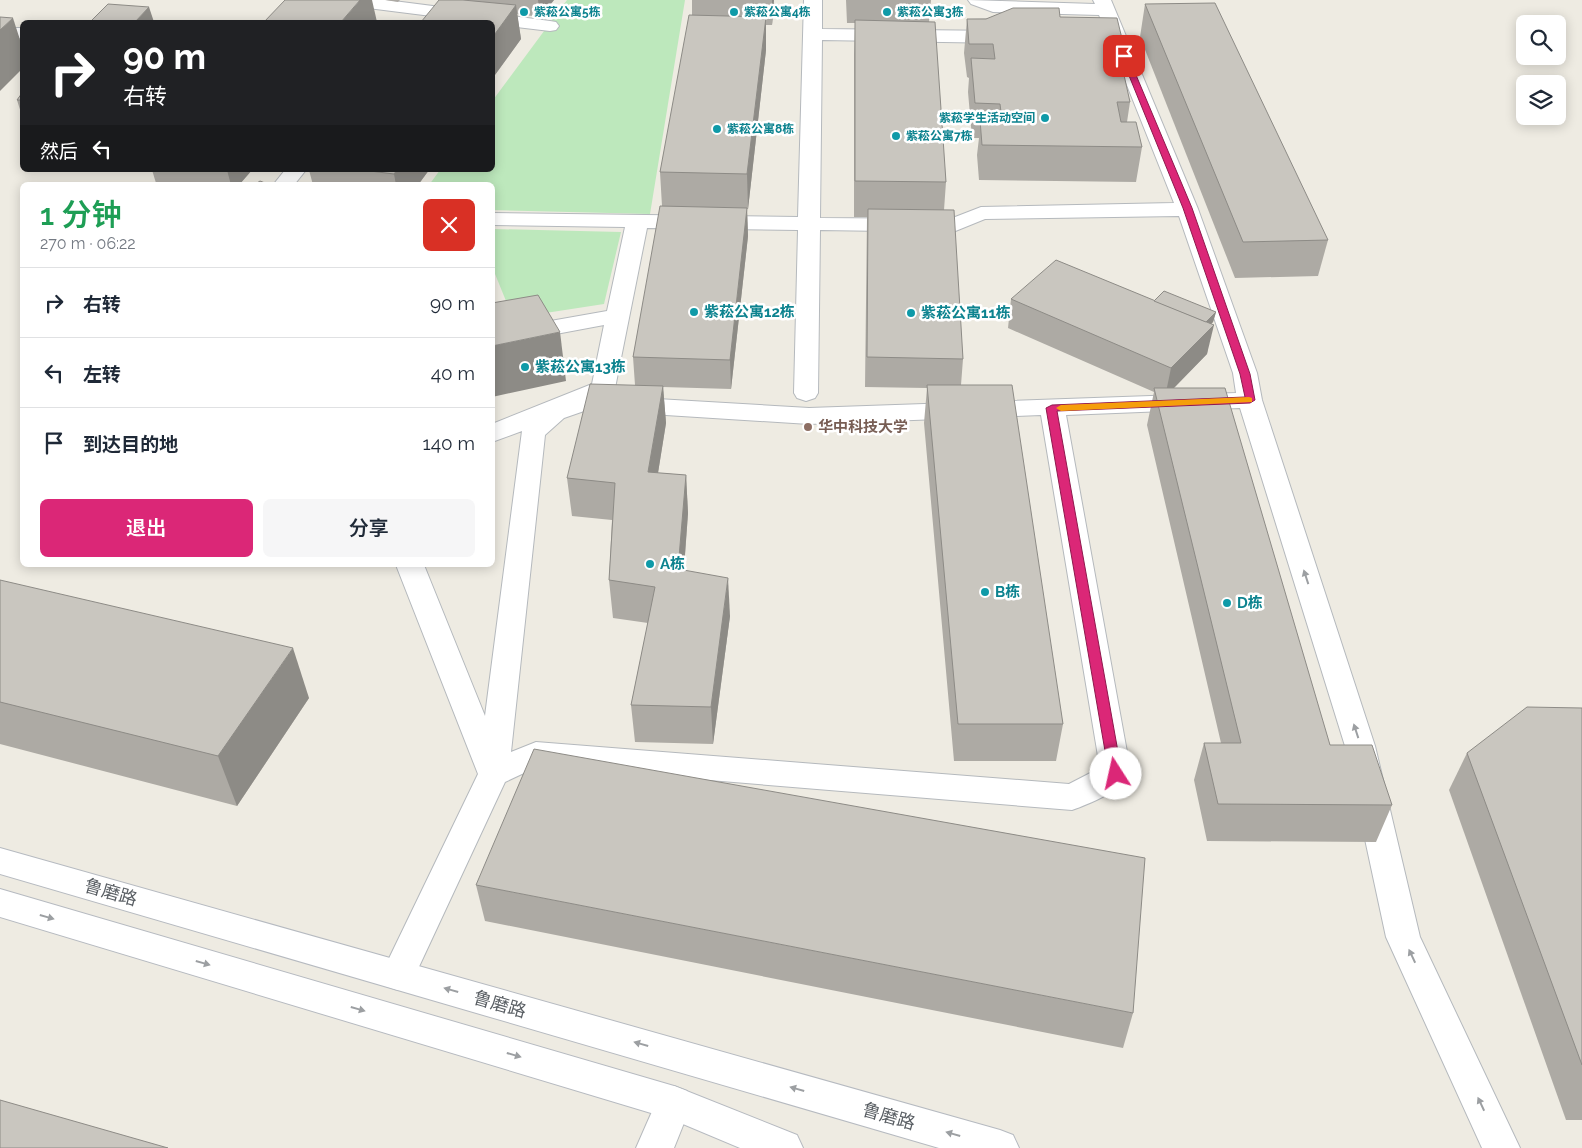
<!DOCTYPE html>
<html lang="zh">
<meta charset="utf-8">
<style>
:root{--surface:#fff;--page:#f6f6f7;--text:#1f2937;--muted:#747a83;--line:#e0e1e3;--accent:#db2777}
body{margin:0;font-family:Raleway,"Noto Sans SC",sans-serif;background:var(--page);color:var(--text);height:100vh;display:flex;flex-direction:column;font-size:19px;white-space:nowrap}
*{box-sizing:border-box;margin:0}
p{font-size:16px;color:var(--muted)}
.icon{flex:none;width:28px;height:28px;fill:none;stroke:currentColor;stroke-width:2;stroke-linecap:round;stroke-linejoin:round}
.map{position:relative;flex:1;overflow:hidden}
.details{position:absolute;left:20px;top:182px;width:475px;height:385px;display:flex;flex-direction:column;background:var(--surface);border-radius:8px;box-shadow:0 2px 12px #0003}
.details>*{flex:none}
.top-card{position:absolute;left:20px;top:20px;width:475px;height:152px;border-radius:8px;box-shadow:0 2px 12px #0003;background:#202124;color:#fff;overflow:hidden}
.controls{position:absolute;left:1516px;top:15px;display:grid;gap:10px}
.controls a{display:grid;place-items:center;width:50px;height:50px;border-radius:8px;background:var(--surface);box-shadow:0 2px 12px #0003;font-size:25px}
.pin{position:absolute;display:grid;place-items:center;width:42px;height:42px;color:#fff;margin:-21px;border-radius:10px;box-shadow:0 2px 8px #0006}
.me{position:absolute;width:55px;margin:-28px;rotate:350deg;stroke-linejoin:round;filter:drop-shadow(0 0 4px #0008)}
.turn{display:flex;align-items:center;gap:18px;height:105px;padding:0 20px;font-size:22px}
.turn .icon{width:65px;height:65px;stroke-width:2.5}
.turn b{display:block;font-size:35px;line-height:42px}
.then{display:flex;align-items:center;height:48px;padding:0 20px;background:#0003;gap:10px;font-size:19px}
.round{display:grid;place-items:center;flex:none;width:52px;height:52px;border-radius:8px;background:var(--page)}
.overview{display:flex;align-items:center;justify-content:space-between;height:85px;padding:0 20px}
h1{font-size:30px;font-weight:600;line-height:38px;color:#1e9e55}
.button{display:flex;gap:10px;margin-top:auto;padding:10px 20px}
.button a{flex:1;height:58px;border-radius:8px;background:var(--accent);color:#fff;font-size:20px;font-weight:600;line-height:58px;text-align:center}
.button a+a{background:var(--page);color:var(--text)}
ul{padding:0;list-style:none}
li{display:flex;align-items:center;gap:15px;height:70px;padding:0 20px;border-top:1px solid var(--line)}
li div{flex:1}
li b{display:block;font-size:19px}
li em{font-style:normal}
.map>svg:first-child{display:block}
.green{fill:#bde8bc}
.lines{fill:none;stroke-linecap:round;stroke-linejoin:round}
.street-casing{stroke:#b5b9bd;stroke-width:2}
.secondary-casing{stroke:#b6bac0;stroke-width:2}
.street{fill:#fff;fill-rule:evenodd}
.secondary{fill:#fff;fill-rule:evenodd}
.wall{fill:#adaaa4}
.shaded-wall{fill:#8d8b86}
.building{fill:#c9c6bf;stroke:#8d8b86}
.oneway{fill:#9c9fa2}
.route{fill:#db2777;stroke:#8e194d}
.slow{fill:#f59e0b}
.culture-dot{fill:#0f9aa8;stroke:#fff;stroke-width:2}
.education-dot{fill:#8d6e63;stroke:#fff;stroke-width:2}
.labels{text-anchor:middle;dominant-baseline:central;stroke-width:5;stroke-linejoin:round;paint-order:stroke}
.far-culture-label{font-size:12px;font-weight:bold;fill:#0d838f;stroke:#fff;text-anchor:start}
.culture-label{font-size:15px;font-weight:bold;fill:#0d838f;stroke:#fff;text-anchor:start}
.education-label{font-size:15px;font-weight:bold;fill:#785e54;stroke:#fff;text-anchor:start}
.near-street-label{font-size:18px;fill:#5a5f64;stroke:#fff}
</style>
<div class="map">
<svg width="1582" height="1148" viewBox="0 0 1582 1148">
<rect width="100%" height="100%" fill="#eeebe2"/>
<g class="green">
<polygon points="567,0 685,0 650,214 493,210 492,185 429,185 440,170 492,170 493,100"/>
<polygon points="493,229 621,232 604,304 513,318 493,269"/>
</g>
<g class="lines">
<defs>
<g id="street">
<polygon points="335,0 386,0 550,21 556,22 559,26 556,30 550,31 492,24 492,22 479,22 344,5 338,4"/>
<path d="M804,0H822V29L1003,31L1010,33L1012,37L1010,41L1003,43L822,40L820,218L950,219L981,207L1174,203L1099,15L993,12L971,4L968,0L1095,4L1093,0H1111L1198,209L1257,373L1262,400L1375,746L1420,937L1520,1148H1482L1386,937L1345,746L1240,408L1066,415L1131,774C1123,790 1089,804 1072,810L539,766L505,782L410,986L398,990L386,986L381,975L478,774L396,565H424L485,716L522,431L492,442V424L592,384L604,325L497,345L492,344V319L500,321L505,329L607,311L625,227L492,225V213L798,217ZM1179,216L1233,373L1236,393L809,408L606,396L612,393L615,388L647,228L798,230L794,393L797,398L806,401L815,398L818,393L820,230L953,232L985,219ZM587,410L809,424L1041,415L1100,768L1069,784L536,742L511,752L545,435L564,418Z"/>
<polygon points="0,28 22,28 22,38 0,40"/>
<polygon points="285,170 306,170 294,185 273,185"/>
<polygon points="674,1086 687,1091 692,1103 674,1148 636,1148 661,1091"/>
</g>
<g id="secondary">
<polygon points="0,848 1000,1130 1013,1135 1019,1148 939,1148 0,874"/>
<polygon points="0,889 674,1086 797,1135 803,1148 740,1148 671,1119 0,917"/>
</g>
</defs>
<use href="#street" class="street-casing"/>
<use href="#secondary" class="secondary-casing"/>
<use href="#street" class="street"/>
<use href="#secondary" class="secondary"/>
</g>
<g class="wall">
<polygon points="385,0 400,0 398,2"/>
<polygon points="439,0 554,0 540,17 517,14 521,39 492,79 492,22"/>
<polygon points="692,0 774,0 772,25 766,25 766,50 748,209 747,209 748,236 731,389 663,387 666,423 658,473 686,475 688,513 684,570 730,616 713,744 635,742 631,705 648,623 613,618 609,580 612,520 572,516 567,478 635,385 633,357 662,206 660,172 692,15"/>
<polygon points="846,0 931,0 929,22 946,182 944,210 963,359 961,385 1063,724 1056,761 954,761 924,423 927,388 865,387 867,217 854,217 854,54 855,23 847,23"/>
<polygon points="1145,4 1328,240 1318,276 1235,278 1140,37"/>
<polygon points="1060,17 1124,47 1121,66 1130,102 1127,122 1142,147 1136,182 979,180 977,155 979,138 972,138 968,92 969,78 967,77 964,53 967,19"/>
<polygon points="22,93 22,116 17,100"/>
<polygon points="152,170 252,170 239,185 171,185 156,183"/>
<polygon points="309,170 429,170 418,185 313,185"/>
<polygon points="1011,299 1154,301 1216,312 1213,322 1211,324 1207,354 1174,388 1330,745 1392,805 1376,842 1207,841 1194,780 1204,743 1221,743 1147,425 1154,392 1008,328"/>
<polygon points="0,580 309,698 237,806 0,744"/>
<polygon points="1582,708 1582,1120 1566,1120 1449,790 1467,753"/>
<polygon points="476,885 1133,1013 1123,1048 485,921"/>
</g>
<g class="shaded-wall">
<polygon points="360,0 372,0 377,22 341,22"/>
<polygon points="538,0 554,0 540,17"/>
<polygon points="772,0 774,0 772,25"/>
<polygon points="516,5 521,39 492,79 492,38"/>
<polygon points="149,7 154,22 135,22"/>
<polygon points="766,17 766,50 748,209 747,174"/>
<polygon points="13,18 22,46 22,69 0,91 0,30"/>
<polygon points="227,170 252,170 239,185 231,185"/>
<polygon points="397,170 429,170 418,185 396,185 394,174"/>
<polygon points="747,208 748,236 731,389 730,360"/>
<polygon points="1216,312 1213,322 1199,336 1201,326"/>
<polygon points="1214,325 1207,354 1165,397 1171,368"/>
<polygon points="560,332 566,381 492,397 492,346"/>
<polygon points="663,386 666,423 652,510 648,472"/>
<polygon points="686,475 688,513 681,607 678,569"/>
<polygon points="728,578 730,616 713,744 711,707"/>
<polygon points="293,648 309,698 237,806 218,756"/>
</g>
<g class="building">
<polygon points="285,0 360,0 341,22 264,22"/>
<polygon points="439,0 463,0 516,5 492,38 492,22 421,22"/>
<polygon points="1215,3 1328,240 1243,242 1145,4"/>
<polygon points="108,4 149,7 135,22 90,22"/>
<polygon points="1013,8 1059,8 1060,17 1117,18 1124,47 1105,47 1109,66 1122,66 1130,102 1117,102 1121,122 1136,122 1142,147 982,145 980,120 1002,120 1000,104 975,103 971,58 995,59 993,44 969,44 967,19 986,19"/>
<polygon points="689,15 766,17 747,174 660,172"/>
<polygon points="0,17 13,18 0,30"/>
<polygon points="855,20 935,22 946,182 855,181"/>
<polygon points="22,93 22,100 17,100"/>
<polygon points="362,170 397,170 394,174"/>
<polygon points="260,181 270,185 254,185"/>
<polygon points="660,206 747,208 730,360 633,357"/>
<polygon points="868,209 954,210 963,359 867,357"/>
<polygon points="1056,260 1214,325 1171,368 1011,299"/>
<polygon points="1164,291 1216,312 1206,322 1154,301"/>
<polygon points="538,295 560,332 492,346 492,303"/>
<polygon points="590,384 663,386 648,472 686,475 678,569 728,578 711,707 631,705 655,587 609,580 615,483 567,478"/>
<polygon points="927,385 1012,385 1063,724 958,724"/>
<polygon points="1154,388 1225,388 1330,745 1372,745 1392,805 1218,804 1204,743 1241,743"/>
<polygon points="0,580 293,648 218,756 0,702"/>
<polygon points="1527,707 1582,708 1582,1065 1467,753"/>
<polygon points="534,749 1145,858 1133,1013 476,885"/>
<polygon points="0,1100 168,1148 0,1148"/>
</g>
<defs><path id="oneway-solid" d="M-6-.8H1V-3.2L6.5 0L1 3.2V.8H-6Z" transform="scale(1.25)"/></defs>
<g class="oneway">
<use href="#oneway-solid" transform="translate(1306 577) rotate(-108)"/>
<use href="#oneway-solid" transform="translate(1356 731) rotate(-108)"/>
<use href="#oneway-solid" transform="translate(47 917) rotate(16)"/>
<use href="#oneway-solid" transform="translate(1412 956) rotate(-115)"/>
<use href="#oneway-solid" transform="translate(203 963) rotate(16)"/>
<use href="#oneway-solid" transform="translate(451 990) rotate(-164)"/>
<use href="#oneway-solid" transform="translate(358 1009) rotate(16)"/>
<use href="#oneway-solid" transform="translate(641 1044) rotate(-164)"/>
<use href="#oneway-solid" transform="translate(514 1055) rotate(16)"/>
<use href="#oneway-solid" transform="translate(797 1089) rotate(-164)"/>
<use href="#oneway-solid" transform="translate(1481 1104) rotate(-115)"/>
<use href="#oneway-solid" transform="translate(953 1134) rotate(-164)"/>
</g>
<polygon class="route" points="1122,54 1128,56 1192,208 1250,374 1255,400 1250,403 1057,411 1122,774 1120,778 1111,778 1109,774 1046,408 1052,405 1245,397 1240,374 1183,208 1121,56"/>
<polygon class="slow" points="1249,397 1252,398 1252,402 1061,411 1056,408 1061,405"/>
<g class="culture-dot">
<circle cx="524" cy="12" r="5"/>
<circle cx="734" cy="12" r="5"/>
<circle cx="887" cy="12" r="5"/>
<circle cx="1045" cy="118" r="5"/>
<circle cx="717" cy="129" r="5"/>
<circle cx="896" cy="136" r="5"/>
<circle cx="694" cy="312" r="5"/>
<circle cx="911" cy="313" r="5"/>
<circle cx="525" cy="367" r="5"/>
<circle cx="650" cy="564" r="5"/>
<circle cx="985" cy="592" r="5"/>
<circle cx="1227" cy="603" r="5"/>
</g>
<circle class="education-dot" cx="808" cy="427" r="5"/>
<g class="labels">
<g class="far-culture-label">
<text x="534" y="12">紫菘公寓5栋</text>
<text x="744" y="12">紫菘公寓4栋</text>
<text x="897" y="12">紫菘公寓3栋</text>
<text x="1035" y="118" text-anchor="end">紫菘学生活动空间</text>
<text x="727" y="129">紫菘公寓8栋</text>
<text x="906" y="136">紫菘公寓7栋</text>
</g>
<g class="culture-label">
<text x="704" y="312">紫菘公寓12栋</text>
<text x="921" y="313">紫菘公寓11栋</text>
<text x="535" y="367">紫菘公寓13栋</text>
<text x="660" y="564">A栋</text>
<text x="995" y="592">B栋</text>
<text x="1237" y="603">D栋</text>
</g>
<g class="education-label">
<text x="818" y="427">华中科技大学</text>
</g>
<g class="near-street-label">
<text transform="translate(111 892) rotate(16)">鲁磨路</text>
<text transform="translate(500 1004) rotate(16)">鲁磨路</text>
<text transform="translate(889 1116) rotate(16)">鲁磨路</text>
</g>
</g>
</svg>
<div class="controls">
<a><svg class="icon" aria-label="search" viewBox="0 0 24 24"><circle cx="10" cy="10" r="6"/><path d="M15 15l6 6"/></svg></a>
<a><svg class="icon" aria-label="layers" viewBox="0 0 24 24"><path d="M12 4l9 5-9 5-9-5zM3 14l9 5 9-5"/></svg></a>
</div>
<div class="pin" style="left:1124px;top:56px;background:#d93025"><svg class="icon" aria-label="arrive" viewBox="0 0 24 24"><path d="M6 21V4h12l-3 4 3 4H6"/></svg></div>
<svg class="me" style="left:1116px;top:774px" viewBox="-20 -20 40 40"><circle r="19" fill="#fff"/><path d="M0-13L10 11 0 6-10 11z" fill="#db2777"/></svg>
<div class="top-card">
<div class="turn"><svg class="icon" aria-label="right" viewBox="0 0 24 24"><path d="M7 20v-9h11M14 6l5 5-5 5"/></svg><div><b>90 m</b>右转</div></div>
<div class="then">然后<svg class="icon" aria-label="left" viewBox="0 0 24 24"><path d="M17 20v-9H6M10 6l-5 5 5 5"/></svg></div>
</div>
<section class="details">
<div class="overview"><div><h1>1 分钟</h1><p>270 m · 06:22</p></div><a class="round" style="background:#d93025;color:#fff"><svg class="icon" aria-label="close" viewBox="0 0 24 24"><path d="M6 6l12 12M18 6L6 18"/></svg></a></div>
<ul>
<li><svg class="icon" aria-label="right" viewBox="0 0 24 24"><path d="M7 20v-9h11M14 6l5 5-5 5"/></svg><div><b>右转</b></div><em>90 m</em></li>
<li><svg class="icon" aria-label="left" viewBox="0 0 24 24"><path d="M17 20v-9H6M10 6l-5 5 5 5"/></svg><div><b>左转</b></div><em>40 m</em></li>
<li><svg class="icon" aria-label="arrive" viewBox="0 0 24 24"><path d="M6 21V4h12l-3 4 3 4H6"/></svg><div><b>到达目的地</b></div><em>140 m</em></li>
</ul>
<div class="button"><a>退出</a><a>分享</a></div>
</section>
</div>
